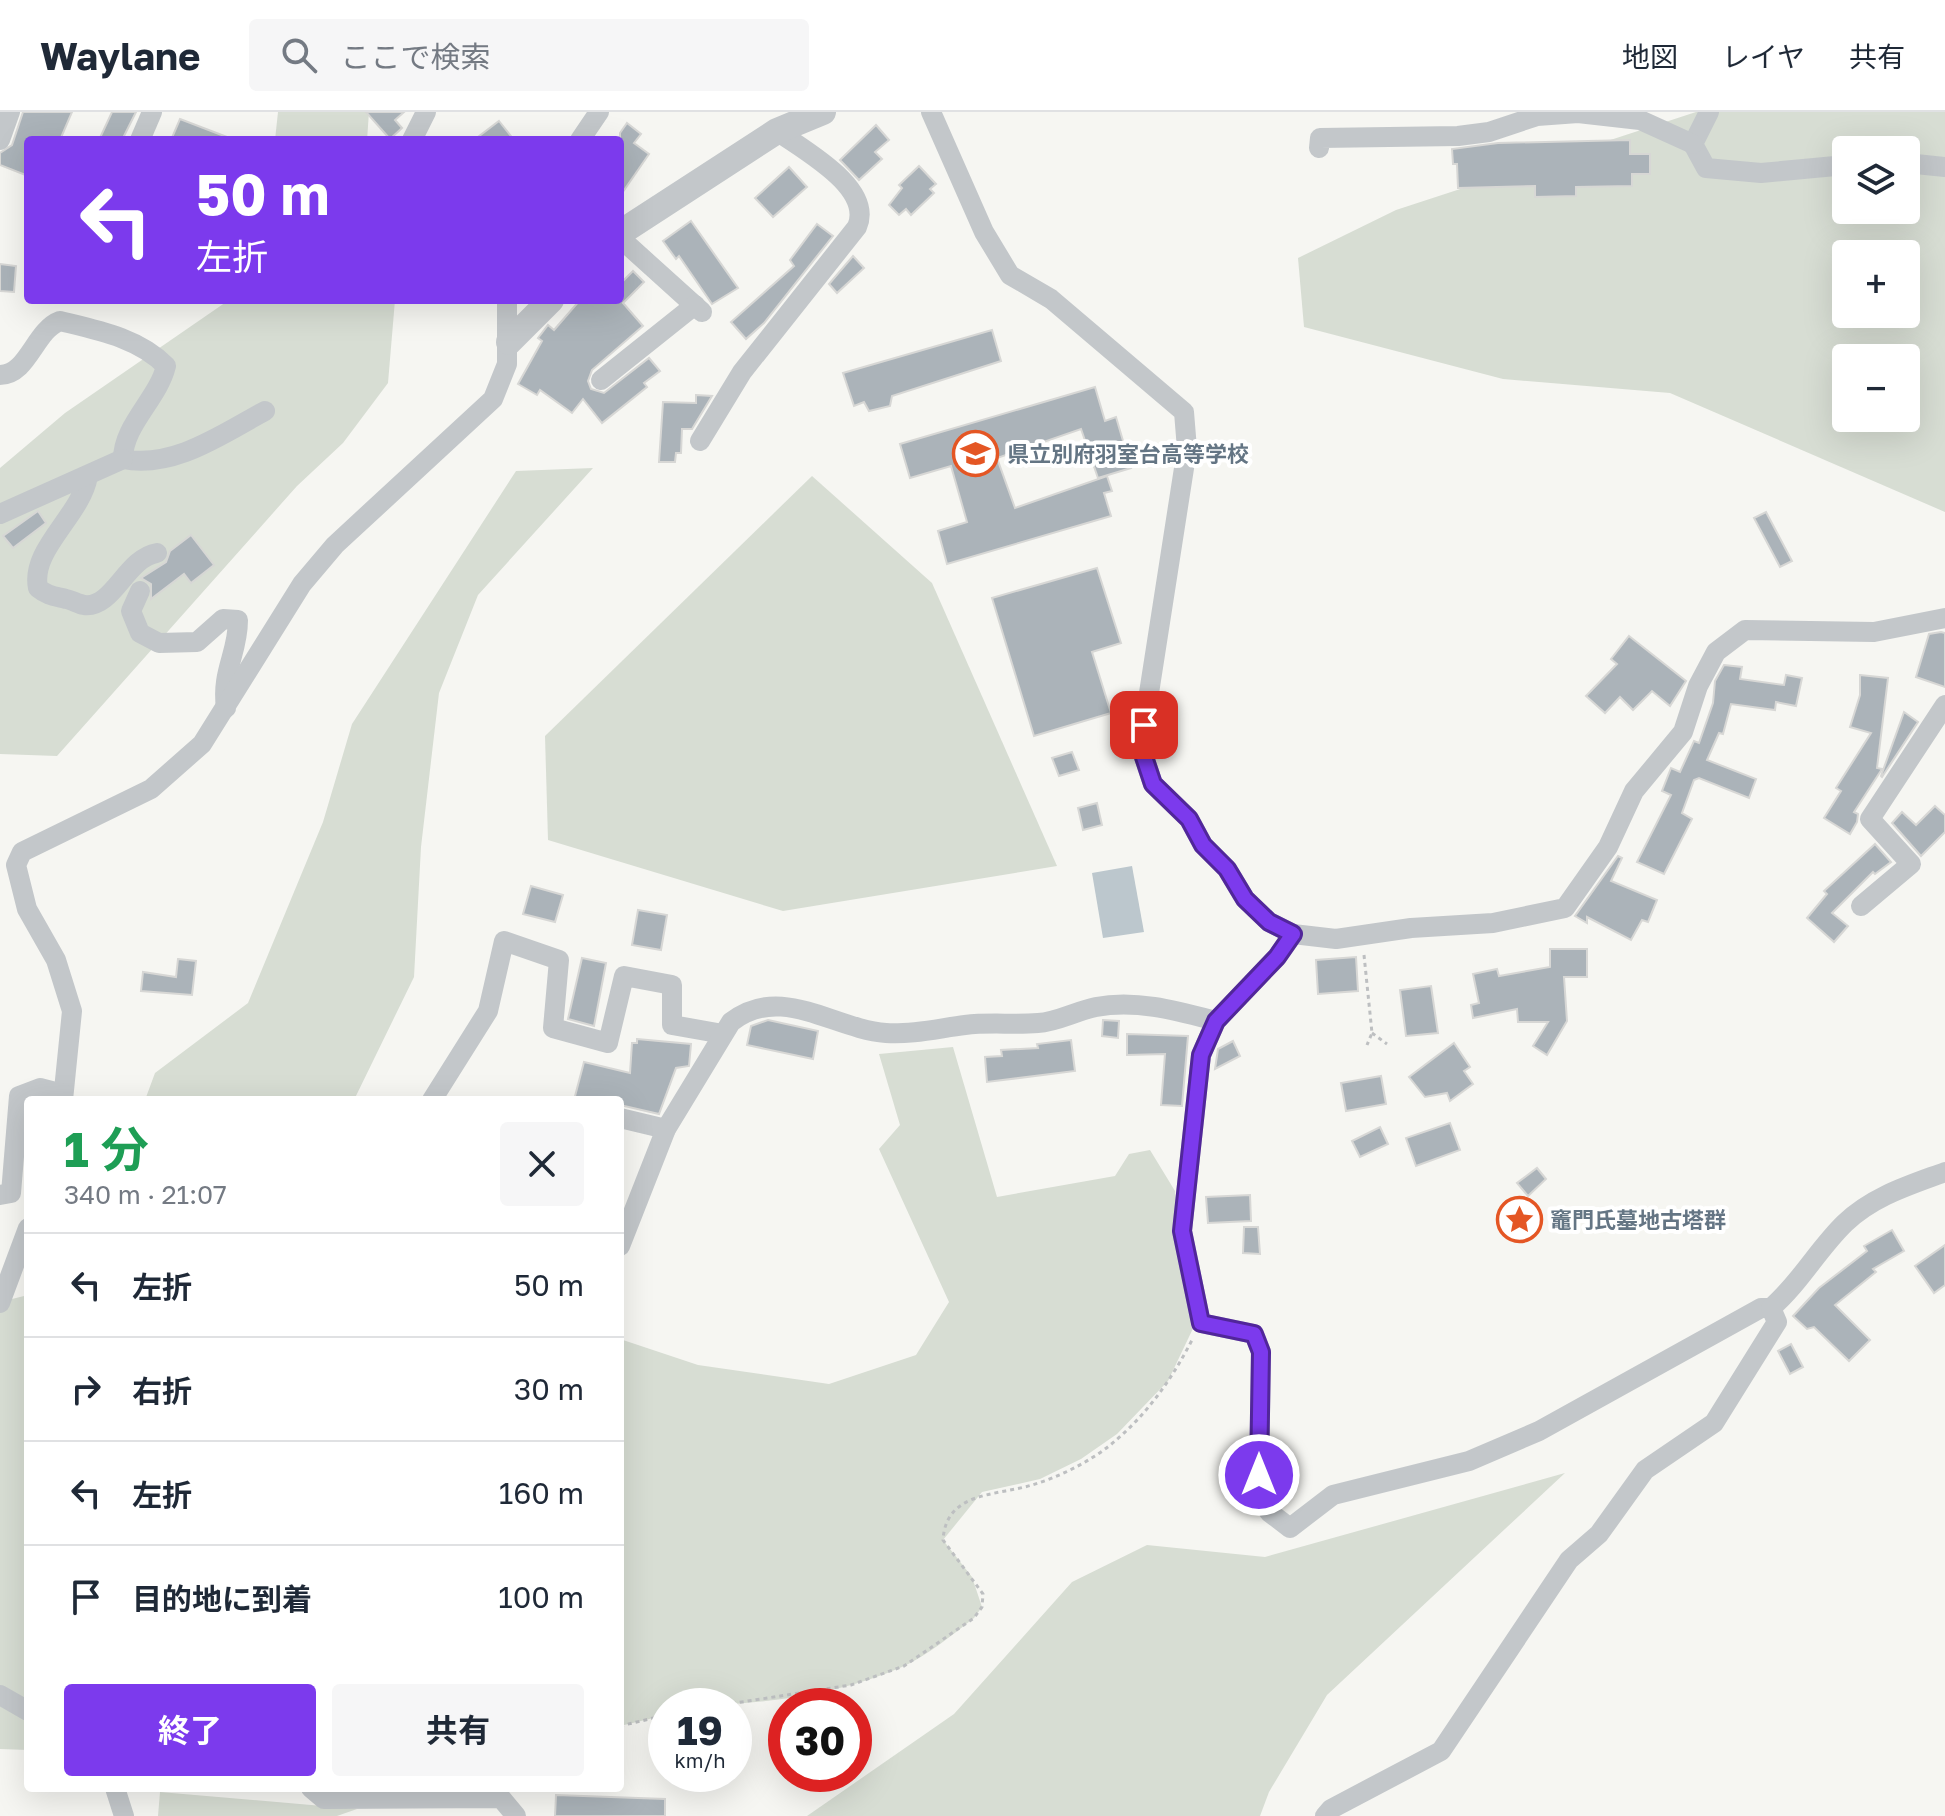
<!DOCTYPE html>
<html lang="ja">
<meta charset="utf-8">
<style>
:root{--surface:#fff;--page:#f6f6f7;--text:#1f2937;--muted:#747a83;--line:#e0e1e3;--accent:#7c3aed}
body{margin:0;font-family:"Golos Text","Noto Sans JP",sans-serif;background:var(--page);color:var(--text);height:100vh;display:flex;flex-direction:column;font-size:30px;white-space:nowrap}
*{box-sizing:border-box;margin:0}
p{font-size:26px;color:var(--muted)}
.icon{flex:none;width:44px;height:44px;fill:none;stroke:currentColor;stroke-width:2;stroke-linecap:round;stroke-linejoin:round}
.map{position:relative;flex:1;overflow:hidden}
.panel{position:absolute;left:24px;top:984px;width:600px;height:696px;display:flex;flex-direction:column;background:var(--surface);border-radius:8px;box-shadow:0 8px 32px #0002}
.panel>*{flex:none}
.guide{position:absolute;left:24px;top:24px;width:600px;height:168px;border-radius:8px;box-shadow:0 8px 32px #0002;background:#7c3aed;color:#fff;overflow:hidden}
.fabs{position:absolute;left:1832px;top:24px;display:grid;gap:16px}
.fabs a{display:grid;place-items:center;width:88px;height:88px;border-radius:8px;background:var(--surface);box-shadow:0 8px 32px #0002;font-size:40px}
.speed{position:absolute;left:648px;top:1576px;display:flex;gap:16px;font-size:40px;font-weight:700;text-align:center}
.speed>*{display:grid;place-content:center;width:104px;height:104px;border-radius:50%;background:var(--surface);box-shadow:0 8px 32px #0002;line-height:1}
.speed small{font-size:20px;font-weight:400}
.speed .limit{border:12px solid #d22;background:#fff;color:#111}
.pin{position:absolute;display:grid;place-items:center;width:68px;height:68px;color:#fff;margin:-34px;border-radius:16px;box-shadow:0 4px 12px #0006}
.me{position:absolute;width:88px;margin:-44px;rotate:0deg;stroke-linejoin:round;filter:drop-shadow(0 0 6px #0008)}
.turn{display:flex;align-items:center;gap:28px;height:168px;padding:0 40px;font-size:36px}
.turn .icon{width:104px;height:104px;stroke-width:2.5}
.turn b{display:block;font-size:56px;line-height:68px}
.round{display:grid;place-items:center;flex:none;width:84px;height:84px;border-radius:8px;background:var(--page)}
.headline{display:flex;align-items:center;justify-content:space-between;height:136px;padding:0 40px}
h1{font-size:48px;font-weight:700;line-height:60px;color:#1e9e55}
.action{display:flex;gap:16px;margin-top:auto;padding:16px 40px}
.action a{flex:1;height:92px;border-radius:8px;background:var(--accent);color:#fff;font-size:32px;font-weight:700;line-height:92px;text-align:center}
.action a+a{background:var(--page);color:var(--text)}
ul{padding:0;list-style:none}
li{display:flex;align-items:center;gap:24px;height:104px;padding:0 40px;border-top:2px solid var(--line)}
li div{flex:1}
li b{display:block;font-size:30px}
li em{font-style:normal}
header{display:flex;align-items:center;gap:48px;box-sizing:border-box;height:112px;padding:0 40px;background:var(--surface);border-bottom:2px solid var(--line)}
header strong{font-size:38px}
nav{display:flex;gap:44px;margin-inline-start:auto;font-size:28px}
.search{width:560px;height:72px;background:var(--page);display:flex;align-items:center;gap:20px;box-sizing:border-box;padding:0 28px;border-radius:8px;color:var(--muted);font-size:30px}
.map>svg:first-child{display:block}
.green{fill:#d7ddd3;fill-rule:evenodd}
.water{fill:#bcc7cd}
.building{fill:#abb3b9;stroke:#d7d7d5;stroke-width:2}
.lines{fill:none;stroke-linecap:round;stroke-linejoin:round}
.path{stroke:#bdbfc1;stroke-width:3;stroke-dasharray:4 4;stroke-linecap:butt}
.minor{stroke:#c3c7ca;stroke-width:20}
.tertiary{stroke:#c3c7ca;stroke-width:26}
.route-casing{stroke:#51269a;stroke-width:20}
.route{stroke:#7c3aed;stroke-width:14}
.labels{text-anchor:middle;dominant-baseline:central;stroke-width:8;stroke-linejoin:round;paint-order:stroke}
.poi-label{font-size:22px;font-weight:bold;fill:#647584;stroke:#fff;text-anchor:start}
</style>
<header>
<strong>Waylane</strong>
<div class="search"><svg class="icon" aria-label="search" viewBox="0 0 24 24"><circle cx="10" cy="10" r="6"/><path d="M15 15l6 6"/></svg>ここで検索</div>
<nav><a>地図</a><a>レイヤ</a><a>共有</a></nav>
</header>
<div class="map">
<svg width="1945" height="1704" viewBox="0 0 1945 1704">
<rect width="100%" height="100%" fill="#f6f6f2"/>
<g class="green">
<polygon points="278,0 369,0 367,28 275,28"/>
<path d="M1696,0H1945V400L1670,281L1503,267L1304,215L1298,146L1396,98ZM1846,38H1906V98H1846ZM1846,142H1906V202H1846ZM1846,246H1906V306H1846Z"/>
<polygon points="229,188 395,188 388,271 343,331 297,374 57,644 0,642 0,356 65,301"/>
<polygon points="593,356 478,483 439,581 421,735 414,865 354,988 145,988 155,961 248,891 323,710 352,612 516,359"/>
<polygon points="812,364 932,471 1057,754 783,799 548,728 545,624"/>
<path d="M953,935L997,1085L1115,1064L1129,1042L1150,1038L1175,1079L1179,1142L1197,1208L1168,1269L1117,1322L1081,1347L1040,1367L982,1380L943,1428L972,1465L982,1495L974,1506C952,1523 928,1543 902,1555C829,1587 745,1594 666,1594V1603L620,1614V1227L698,1253L829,1272L916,1243L949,1190L879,1037L900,1013L879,942Z"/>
<polygon points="28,1183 28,1638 0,1637 0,1190"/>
<polygon points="1565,1361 1327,1583 1269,1680 1260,1704 807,1704 954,1602 1072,1470 1147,1433 1265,1445"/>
<polygon points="160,1680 357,1697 337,1704 158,1704"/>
</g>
<polygon class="water" points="1132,754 1144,820 1103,826 1092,761"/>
<g class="building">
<polygon points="23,0 72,0 60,28 28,28 28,64 0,53 0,41 12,33"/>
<polygon points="112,0 136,0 122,28 99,28"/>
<polygon points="366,0 404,0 395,8 402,16 390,27"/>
<polygon points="180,7 232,27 231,28 171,28"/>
<polygon points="499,9 514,28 474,28"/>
<polygon points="627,11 641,22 634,31 649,42 620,84 620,21"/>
<polygon points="876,13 889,28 875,40 882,47 859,68 840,48"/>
<polygon points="1630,28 1630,42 1650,42 1650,62 1632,62 1632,74 1576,75 1576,84 1535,85 1535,74 1458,76 1457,52 1453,52 1452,37 1498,31"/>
<polygon points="919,54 936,72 930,77 934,81 911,103 906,97 899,103 889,93 902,76 899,73"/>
<polygon points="789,55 807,75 773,105 755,86"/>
<polygon points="691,109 738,176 712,192 679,144 676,147 663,129"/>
<polygon points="817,112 833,124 764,211 746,227 731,210 794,154 790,148"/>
<polygon points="853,144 864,156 837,181 829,172"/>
<polygon points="0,152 16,154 14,180 0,179"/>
<polygon points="633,159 644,170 623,191 643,214 592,258 588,269 591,277 604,281 649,246 660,259 644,271 647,275 602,311 583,287 572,301 540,278 537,283 518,272 542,229 538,226 548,213 554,218 580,188 620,188 620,172"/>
<polygon points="992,218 1001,249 892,284 890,294 869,299 864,290 854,294 843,261"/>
<polygon points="1095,275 1105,309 1116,305 1131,356 1098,366 1081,317 997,346 1015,396 1107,364 1112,379 1104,381 1111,404 947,452 938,419 967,410 951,354 910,366 900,332"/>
<polygon points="696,283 712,284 692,317 682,317 681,341 676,341 675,350 659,350 663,290 696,291"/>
<polygon points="38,399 46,411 13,436 3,424"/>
<polygon points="1766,400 1792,449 1780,455 1754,406"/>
<polygon points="191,423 214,453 191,471 184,462 151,487 151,472 141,466 166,450 170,439"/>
<polygon points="1097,456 1121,531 1092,540 1111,601 1034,624 992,486"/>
<polygon points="1941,520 1945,521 1945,575 1916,565 1929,522"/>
<polygon points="1629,524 1686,569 1670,594 1652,579 1633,598 1620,585 1605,601 1586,584 1617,552 1611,547"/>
<polygon points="1724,553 1742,555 1740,567 1784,573 1786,563 1802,566 1796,594 1776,590 1775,598 1731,592 1723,622 1719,621 1707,648 1756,667 1749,686 1699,666 1694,668 1682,701 1692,707 1664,762 1637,750 1671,683 1662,679 1671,656 1680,660 1694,629 1699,631 1713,591 1715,569"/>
<polygon points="1860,563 1888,566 1877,656 1882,657 1854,700 1858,702 1857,710 1850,722 1824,706 1841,679 1836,676 1871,621 1850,615 1860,583"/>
<polygon points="1904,600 1918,610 1882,665 1881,664"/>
<polygon points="1072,640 1079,658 1059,664 1052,646"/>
<polygon points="1097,691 1102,713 1083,718 1078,696"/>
<polygon points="1935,694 1945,703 1945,720 1921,744 1892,711 1902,700 1916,713"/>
<polygon points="1875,732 1891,750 1875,762 1873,760 1832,801 1848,814 1834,830 1807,806 1827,782 1824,779"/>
<polygon points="1618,744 1622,746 1611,769 1657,788 1648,810 1642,808 1631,828 1587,805 1587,811 1575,804"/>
<polygon points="531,774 563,783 555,810 523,802"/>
<polygon points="638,798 667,803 661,838 632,833"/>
<polygon points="1550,837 1587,837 1587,865 1564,865 1567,909 1547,943 1533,934 1548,910 1518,910 1517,897 1473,906 1471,893 1479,891 1473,862 1497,857 1499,864 1550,855"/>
<polygon points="1356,845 1358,879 1318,882 1316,848"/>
<polygon points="582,846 606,851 594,914 568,907"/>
<polygon points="178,847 196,849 192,883 141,879 143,860 176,865"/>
<polygon points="1431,874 1438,921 1406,924 1400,878"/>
<polygon points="768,908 818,919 813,947 747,933 751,914"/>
<polygon points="1103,908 1119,909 1118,926 1102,924"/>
<polygon points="1127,922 1188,924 1182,994 1161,993 1165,942 1127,943"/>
<polygon points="637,927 691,932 689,954 676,956 659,1002 620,993 620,988 574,988 584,950 630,961 632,931 637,931"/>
<polygon points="1071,928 1075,959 987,970 985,945 1002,944 1001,938 1038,936 1037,932"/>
<polygon points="1233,929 1240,944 1215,957 1218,937"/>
<polygon points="1454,931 1470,955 1464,959 1473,972 1450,989 1447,981 1425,985 1409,965"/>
<polygon points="1381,964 1386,992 1346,999 1341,971"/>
<polygon points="1450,1011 1460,1038 1416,1054 1406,1026"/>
<polygon points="1380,1015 1388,1032 1360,1045 1352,1029"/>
<polygon points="1537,1056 1546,1067 1528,1084 1517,1071"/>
<polygon points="1250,1083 1251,1109 1208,1111 1206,1085"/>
<polygon points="1244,1115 1258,1115 1260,1142 1243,1141"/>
<polygon points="1892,1118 1904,1139 1873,1157 1876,1160 1835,1193 1870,1228 1849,1249 1814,1215 1807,1217 1793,1204 1819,1176 1867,1139 1864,1134"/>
<polygon points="1945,1133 1945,1173 1934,1181 1915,1154"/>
<polygon points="1791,1232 1803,1255 1790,1262 1778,1239"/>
<polygon points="556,1683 665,1687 665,1704 555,1704"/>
</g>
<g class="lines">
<g class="path">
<polyline points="1364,843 1372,921 1367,933"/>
<polyline points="1372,921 1387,932"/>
<path d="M716,1594L851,1573L904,1554L974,1506L982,1495L983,1482L943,1428C946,1379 996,1384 1032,1373C1059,1365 1087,1351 1109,1334C1145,1305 1171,1269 1192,1228"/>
<polyline points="620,1614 666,1603"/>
</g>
<g class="minor">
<polyline points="931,0 984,120 1010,163 1051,187 1184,300 1187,337 1144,613 1144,645 1153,672 1189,707 1203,733 1227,757 1245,787 1269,810 1293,822 1336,827 1411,816 1493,811 1565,796 1608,735 1634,679 1683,620 1698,574 1716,540 1745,518 1874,520 1945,506"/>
<polyline points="1709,0 1693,32 1706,56 1761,61 1846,53"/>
<polyline points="0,28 10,0"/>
<polyline points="140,28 152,0"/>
<polyline points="412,28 426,0"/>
<polyline points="580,28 599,0"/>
<polyline points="1319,36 1320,26 1458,24 1489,20 1537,4 1578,1 1640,8 1693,32"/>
<polyline points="1906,51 1945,55"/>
<polyline points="620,126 702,200"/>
<path d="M0,263C28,263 35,218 60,209C97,218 139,226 166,254C158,287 123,313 123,347C174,357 222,322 265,299"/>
<polyline points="601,268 695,193"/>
<path d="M700,329L742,260L857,115C874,76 805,39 777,19"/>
<path d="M88,364C81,404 30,437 38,476C48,484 54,484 66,487C72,488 78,492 84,493C113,497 126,446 157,441"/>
<polyline points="0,402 123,347"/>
<path d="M140,479L131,499L140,521L159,531L197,530L223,507L238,508C238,542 221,559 226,596"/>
<polyline points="1861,794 1911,752 1870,707 1945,593"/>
<path d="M1293,822L1277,845L1216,909L1201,943L1182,1119L1201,1211L1254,1222L1261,1240L1259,1363L1269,1400L1290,1416L1333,1383L1469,1349L1539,1319L1761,1196H1771C1800,1171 1818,1137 1845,1111C1873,1084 1910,1073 1945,1060"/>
<polyline points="63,988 72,899 56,848 27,797 16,753 22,740 151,677 202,632 302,472 335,433 493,287 507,252 507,188"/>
<polyline points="432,988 488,899 504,829 559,848 553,916 608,931 624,864 672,873 672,913 723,922"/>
<polyline points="620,1006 666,1017"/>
<polyline points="0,1083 11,1081 19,984 40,976 63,982"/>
<path d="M620,1134L666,1017L731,910C781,871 833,917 886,921C911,923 940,916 965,913C989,910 1013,913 1038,911C1057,910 1076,899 1096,895C1136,887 1178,899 1216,909"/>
<polyline points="0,1191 28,1116"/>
<polyline points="0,1583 28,1599"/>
<polyline points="115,1676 124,1704"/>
<polyline points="311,1676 324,1687 501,1686 516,1704"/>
<polyline points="1325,1704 1331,1697 1441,1639 1569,1448 1599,1422 1645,1358 1714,1311 1777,1210 1771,1196"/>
</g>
<g class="tertiary">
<polyline points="620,121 777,19 823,0"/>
<polyline points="509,230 551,188"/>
</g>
</g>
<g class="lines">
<defs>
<polyline id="route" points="1144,613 1144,645 1153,672 1189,707 1203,733 1227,757 1245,787 1269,810 1293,822 1277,845 1216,909 1201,943 1182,1119 1201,1211 1254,1222 1261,1240 1259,1363"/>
</defs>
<use href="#route" class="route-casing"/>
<use href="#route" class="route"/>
</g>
<defs>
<symbol id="school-ring" viewBox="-11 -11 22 22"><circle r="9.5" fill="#fff" stroke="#e45624" stroke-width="1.5"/><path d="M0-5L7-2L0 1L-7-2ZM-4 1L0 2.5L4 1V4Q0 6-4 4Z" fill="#e45624"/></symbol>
<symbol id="sight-ring" viewBox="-11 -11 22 22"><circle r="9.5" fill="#fff" stroke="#e45624" stroke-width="1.5"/><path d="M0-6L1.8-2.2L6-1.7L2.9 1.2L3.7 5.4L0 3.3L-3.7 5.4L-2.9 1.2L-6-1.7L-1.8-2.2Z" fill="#e45624"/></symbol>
</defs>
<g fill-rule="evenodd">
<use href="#school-ring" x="950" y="316" width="51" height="51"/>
<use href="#sight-ring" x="1494" y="1082" width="51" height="51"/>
</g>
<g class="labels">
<g class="poi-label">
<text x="1007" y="341">県立別府羽室台高等学校</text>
<text x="1550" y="1107">竈門氏墓地古塔群</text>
</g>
</g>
</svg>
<div class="fabs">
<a><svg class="icon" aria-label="layers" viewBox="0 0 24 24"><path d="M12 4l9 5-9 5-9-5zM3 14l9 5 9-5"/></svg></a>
<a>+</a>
<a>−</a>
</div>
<div class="speed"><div>19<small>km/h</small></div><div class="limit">30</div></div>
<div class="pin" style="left:1144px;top:613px;background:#d93025"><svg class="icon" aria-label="arrive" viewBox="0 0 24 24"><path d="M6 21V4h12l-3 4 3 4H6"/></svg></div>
<svg class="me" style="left:1259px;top:1363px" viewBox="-20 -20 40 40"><circle r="17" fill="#7c3aed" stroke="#fff" stroke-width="3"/><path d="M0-11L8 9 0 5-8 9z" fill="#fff"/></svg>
<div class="guide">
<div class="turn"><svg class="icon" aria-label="left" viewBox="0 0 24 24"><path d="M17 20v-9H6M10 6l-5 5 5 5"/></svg><div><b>50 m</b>左折</div></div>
</div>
<section class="panel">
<div class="headline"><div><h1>1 分</h1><p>340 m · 21:07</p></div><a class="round"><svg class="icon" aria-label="close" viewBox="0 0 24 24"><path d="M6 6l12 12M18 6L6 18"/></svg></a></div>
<ul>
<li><svg class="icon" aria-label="left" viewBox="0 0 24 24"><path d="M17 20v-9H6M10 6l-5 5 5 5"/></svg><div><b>左折</b></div><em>50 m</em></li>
<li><svg class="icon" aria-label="right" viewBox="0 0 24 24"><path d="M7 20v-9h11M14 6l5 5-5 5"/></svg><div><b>右折</b></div><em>30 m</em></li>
<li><svg class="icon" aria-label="left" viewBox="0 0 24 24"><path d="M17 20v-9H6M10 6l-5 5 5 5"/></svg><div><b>左折</b></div><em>160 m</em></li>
<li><svg class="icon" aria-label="arrive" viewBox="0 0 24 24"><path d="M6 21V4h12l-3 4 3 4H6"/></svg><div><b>目的地に到着</b></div><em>100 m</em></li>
</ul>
<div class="action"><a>終了</a><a>共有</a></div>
</section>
</div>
